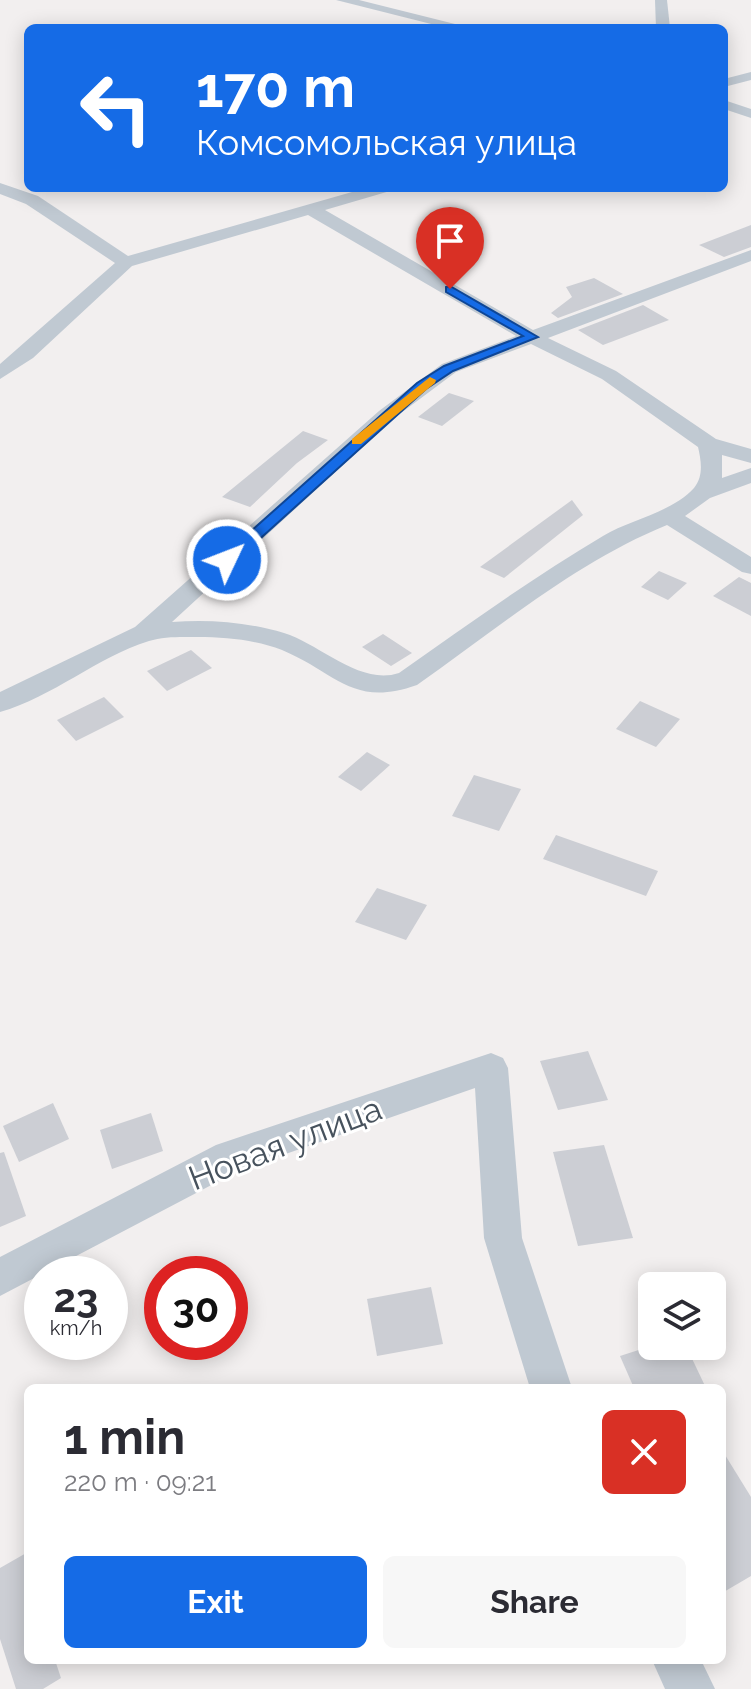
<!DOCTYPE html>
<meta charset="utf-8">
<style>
:root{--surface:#fff;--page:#f7f7f7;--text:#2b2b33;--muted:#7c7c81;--accent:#156be6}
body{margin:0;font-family:Raleway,sans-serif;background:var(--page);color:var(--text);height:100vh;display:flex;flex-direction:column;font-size:30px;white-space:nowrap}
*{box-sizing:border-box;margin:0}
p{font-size:26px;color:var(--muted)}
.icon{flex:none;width:44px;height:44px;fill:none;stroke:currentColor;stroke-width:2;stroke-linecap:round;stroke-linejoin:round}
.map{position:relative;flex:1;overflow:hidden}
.side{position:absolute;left:24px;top:1384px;width:702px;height:280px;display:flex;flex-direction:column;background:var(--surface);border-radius:12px;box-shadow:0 4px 20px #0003}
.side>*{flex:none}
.banner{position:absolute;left:24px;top:24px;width:704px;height:168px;border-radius:12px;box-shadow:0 4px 20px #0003;background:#156be6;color:#fff;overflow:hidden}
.fabs{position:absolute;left:638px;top:1272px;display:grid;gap:16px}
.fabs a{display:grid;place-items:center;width:88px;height:88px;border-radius:12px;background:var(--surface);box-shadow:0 4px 20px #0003;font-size:40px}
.speed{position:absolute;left:24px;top:1256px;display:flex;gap:16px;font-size:40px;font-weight:700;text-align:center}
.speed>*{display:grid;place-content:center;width:104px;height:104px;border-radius:50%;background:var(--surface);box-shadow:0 4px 20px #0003;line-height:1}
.speed small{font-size:20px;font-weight:400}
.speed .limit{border:12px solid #d22;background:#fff;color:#111}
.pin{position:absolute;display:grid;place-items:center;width:68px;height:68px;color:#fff;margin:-82px -34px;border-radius:50% 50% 50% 0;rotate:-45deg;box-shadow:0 0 8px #0007}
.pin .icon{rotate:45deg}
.me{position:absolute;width:88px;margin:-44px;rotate:47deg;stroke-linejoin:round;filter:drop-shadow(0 0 6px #0008)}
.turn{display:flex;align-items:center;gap:28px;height:168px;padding:0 40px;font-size:36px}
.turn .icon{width:104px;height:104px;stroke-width:2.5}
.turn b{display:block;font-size:56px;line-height:68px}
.round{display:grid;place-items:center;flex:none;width:84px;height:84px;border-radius:12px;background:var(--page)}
.overview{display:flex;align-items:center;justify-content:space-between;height:136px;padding:0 40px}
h1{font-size:48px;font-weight:700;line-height:60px}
.primary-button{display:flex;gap:16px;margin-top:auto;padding:16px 40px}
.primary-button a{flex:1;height:92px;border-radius:12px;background:var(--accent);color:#fff;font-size:32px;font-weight:700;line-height:92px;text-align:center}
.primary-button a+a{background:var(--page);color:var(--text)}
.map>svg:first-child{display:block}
.building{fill:#ccced4}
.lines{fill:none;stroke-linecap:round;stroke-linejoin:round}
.minor{fill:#c0c9d2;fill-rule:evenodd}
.route{fill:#156be6;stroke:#0e4696;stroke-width:2}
.slow{fill:#f59e0b}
.labels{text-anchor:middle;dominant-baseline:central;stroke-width:6;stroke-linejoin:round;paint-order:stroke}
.near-street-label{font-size:34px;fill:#47525d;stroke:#fff}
</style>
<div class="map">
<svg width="751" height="1689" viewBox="0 0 751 1689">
<rect width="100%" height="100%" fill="#f2efef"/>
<g class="building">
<polygon points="751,225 751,247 724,257 699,245"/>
<polygon points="594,278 623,294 558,318 551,313 572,297 566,287"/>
<polygon points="643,305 669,320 603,345 578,330"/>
<polygon points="449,393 474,401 442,426 418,417"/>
<polygon points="303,431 328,440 297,463 250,507 222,497"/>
<polygon points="572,500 583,515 504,578 480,567"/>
<polygon points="659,571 687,583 668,600 641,587"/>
<polygon points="739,577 751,583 751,616 713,596"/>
<polygon points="383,634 412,653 391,666 362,647"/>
<polygon points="191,650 212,668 167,691 147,671"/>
<polygon points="104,697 124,717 76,741 57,720"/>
<polygon points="640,701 680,719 656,747 616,729"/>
<polygon points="367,752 390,765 361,791 338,777"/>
<polygon points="474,775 521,789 499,831 452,816"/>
<polygon points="556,835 658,871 646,896 543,859"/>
<polygon points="377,888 427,905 406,940 355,922"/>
<polygon points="588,1051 608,1100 558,1110 540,1061"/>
<polygon points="53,1103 69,1139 19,1162 3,1126"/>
<polygon points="151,1113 163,1151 112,1169 100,1130"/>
<polygon points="604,1145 633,1238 578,1246 553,1152"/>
<polygon points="4,1152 26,1216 0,1227 0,1153"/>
<polygon points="431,1287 443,1344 377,1356 367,1299"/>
<polygon points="651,1346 686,1346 706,1388 634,1388 620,1356"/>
<polygon points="722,1450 751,1497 751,1576 722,1593"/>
<polygon points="28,1552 28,1660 55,1660 61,1678 43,1689 16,1689 0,1639 0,1568"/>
</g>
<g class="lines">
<g class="minor">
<polygon points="336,0 359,0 471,28 447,28"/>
<polygon points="655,0 667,0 670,28 656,28"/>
<polygon points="751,72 751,80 724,87 724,79"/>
<polygon points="724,100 751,109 751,118 724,109"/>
<path d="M0,183L38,196L128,256L366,188H392L390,191L325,210L533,330L751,250V261L548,338L616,371L716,439L751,449V463L722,455V478L751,468V483L710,498L685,516L751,557V574L742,572L667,525C576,562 497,629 417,685C352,708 337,673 282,650C256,640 226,637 198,637C183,637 164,636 149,641C97,657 53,697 0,712V692L135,627L379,411L442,364L516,336L308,215L132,266L33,358L0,379V364L115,263L26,204L0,194ZM531,344L602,379L698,447C701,460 704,476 694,488C671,513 631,519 603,536C532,578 466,626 399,673C360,686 320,644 284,633C247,622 209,619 172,622L393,419L456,372Z"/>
<polygon points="491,1053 503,1058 508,1068 522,1238 572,1388 530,1388 484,1238 475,1088 240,1170 0,1296 0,1257 216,1145"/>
<polygon points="652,1660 701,1660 715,1689 665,1689"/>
</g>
</g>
<polygon class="route" points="450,286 538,337 453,371 426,389 232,564 222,564 222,557 417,383 444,366 523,336 446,292 446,287"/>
<polygon class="slow" points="430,377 436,380 435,383 361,444 352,444 352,439"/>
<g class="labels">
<g class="near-street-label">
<text transform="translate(285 1143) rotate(-21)">Новая улица</text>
</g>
</g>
</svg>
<div class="fabs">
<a><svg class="icon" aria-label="layers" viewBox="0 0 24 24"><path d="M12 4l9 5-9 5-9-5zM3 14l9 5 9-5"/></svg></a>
</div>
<div class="speed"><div>23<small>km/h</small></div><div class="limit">30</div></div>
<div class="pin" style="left:450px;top:289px;background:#d93025"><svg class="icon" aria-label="arrive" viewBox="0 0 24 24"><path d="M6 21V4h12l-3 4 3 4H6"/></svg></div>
<svg class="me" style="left:227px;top:560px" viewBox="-20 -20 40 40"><circle r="17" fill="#156be6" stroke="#fff" stroke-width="3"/><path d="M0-11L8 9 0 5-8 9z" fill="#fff"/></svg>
<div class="banner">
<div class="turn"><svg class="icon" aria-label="left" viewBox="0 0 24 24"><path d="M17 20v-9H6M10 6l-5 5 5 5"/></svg><div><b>170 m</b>Комсомольская улица</div></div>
</div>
<section class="side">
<div class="overview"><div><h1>1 min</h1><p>220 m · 09:21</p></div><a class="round" style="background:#d93025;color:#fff"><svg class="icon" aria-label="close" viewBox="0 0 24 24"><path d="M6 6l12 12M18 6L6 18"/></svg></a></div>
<div class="primary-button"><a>Exit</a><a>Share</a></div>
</section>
</div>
